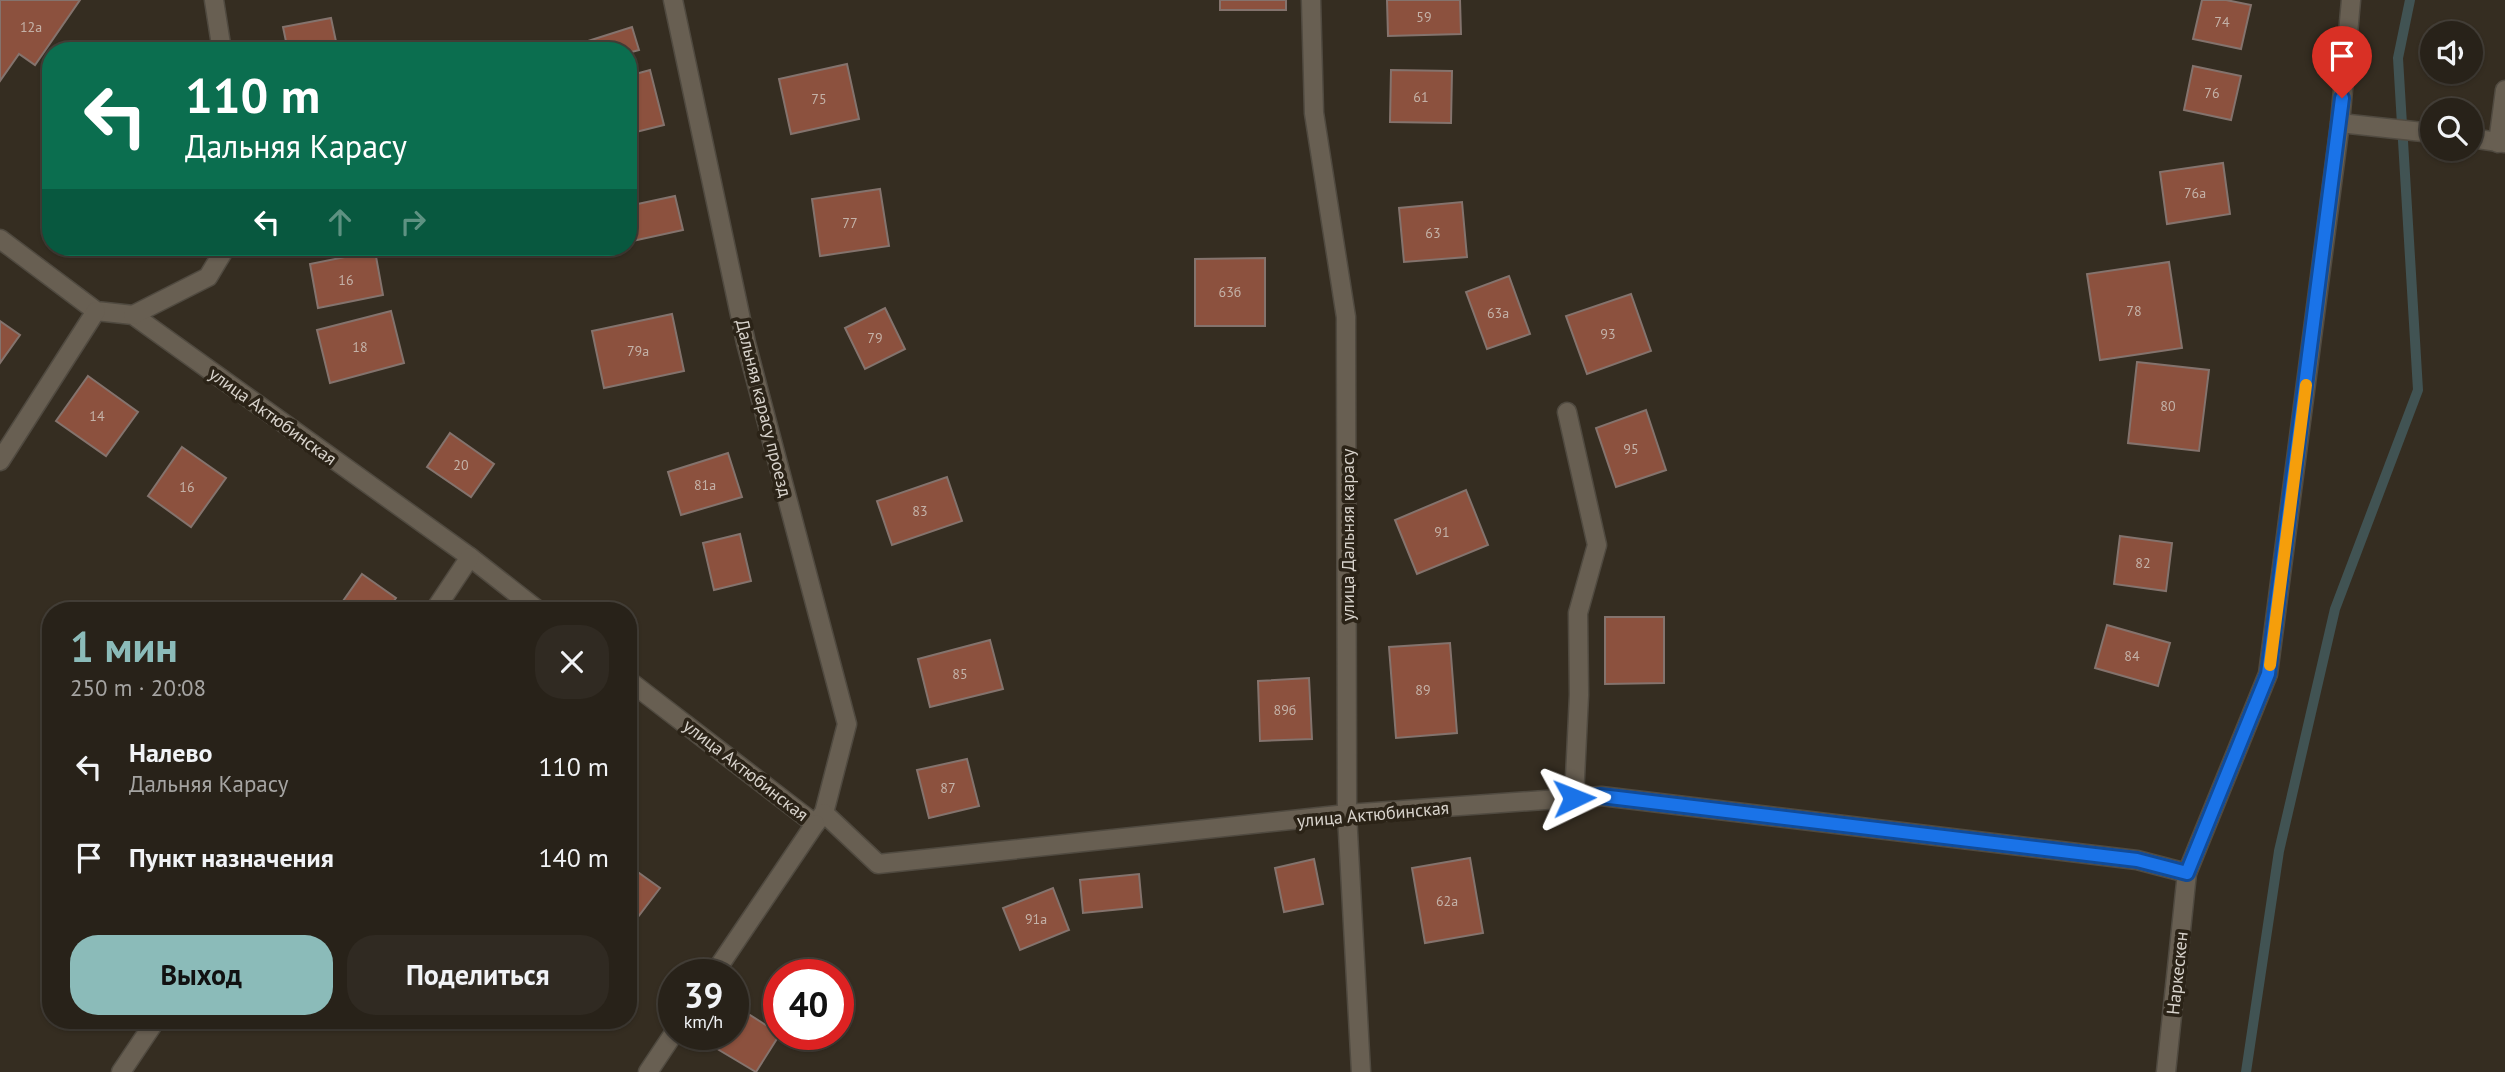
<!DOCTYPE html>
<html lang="ru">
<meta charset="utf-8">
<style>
:root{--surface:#282219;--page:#302a22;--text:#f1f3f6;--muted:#a5a4a2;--line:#443f38;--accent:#8bbbb9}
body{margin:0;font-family:"PT Sans",sans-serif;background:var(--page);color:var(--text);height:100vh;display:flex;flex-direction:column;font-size:26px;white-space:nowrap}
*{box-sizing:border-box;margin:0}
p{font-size:23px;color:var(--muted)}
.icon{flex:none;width:38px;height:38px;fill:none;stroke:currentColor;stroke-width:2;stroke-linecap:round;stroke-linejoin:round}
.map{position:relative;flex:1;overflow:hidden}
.drawer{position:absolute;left:42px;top:602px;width:595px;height:427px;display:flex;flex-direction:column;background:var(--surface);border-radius:28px;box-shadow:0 2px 5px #0004,0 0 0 2px var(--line)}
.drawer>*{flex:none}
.top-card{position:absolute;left:42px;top:42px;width:595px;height:214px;border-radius:28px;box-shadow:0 2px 5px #0004,0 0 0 2px var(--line);background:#0b6e4f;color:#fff;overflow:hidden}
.controls{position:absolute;left:2420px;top:21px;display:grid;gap:14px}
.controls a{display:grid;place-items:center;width:63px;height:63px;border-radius:50%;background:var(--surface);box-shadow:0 2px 5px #0004,0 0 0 2px var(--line);font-size:35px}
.speed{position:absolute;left:658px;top:959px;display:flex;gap:14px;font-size:35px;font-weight:700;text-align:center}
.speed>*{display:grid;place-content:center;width:91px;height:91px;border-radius:50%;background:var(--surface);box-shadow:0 2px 5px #0004,0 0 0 2px var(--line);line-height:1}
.speed small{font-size:18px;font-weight:400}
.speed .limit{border:10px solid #d22;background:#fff;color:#111}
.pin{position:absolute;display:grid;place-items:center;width:60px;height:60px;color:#fff;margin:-72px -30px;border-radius:50% 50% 50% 0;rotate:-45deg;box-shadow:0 0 7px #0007}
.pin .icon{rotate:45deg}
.me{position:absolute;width:77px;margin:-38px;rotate:88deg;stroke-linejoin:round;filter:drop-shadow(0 0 5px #0008)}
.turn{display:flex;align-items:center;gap:24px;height:147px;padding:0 28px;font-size:32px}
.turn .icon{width:91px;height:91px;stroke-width:2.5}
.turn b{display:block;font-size:49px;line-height:60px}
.lanes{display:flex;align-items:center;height:66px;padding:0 28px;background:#0003;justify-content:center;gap:35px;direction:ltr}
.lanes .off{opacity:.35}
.round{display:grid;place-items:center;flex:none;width:74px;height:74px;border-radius:28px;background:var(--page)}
.headline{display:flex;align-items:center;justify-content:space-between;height:119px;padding:0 28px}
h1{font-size:42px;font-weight:700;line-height:52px;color:var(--accent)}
.button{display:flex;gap:14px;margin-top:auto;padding:14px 28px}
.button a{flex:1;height:80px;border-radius:28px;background:var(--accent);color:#111;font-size:28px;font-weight:700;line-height:80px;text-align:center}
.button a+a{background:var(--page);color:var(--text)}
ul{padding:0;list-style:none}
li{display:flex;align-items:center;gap:21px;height:91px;padding:0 28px}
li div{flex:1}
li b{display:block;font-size:26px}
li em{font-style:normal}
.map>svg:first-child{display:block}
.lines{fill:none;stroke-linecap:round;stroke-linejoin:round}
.stream{stroke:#415353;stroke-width:10}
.building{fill:#8c513e;stroke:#84736d;stroke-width:2}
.minor-casing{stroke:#504a40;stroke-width:21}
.minor{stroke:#685f52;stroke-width:18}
.route-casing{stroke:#114b97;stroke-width:18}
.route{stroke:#1a73e8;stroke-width:12}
.slow{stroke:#f59e0b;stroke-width:12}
.labels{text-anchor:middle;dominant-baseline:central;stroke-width:7;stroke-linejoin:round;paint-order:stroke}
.number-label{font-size:14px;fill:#c4b2a8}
.street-label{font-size:18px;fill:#d7d2cb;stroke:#2b2317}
</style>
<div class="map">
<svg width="2505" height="1072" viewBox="0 0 2505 1072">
<rect width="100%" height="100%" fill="#352d21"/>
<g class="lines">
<polyline class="stream" points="2246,1072 2279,851 2335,609 2418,390 2398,58 2410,0"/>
</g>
<g class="building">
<polygon points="0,0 80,0 35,65 19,54 0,81"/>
<rect x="1220" y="0" width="66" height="10"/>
<polygon points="1387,0 1460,0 1461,34 1388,36"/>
<polygon points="2202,0 2226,0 2251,5 2241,49 2193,39"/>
<polygon points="331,18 338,51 288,51 283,27"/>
<polygon points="632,27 639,50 628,53 628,51 587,51 585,42"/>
<polygon points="847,64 859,119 791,134 779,79"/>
<polygon points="2193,66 2241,76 2231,120 2184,110"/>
<polygon points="650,70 664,125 628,134 628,76"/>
<polygon points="1391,70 1452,71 1451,123 1390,122"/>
<polygon points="2223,163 2230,214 2167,224 2160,172"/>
<polygon points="880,189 889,246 820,256 812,199"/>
<polygon points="675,196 683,230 628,242 628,206"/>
<polygon points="1462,202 1467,257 1404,262 1399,208"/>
<polygon points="375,251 383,295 318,308 310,264"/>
<polygon points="1265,258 1265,326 1195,326 1195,259"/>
<polygon points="2169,262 2182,348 2100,360 2087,274"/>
<polygon points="1509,276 1530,334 1487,349 1466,292"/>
<polygon points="1631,294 1651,351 1587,374 1566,316"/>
<polygon points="885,308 905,349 865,369 845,328"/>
<polygon points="391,311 404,363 330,383 317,330"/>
<polygon points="672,314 684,371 604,388 592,331"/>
<polygon points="0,321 20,335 0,363"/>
<polygon points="2137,362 2209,370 2199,451 2128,443"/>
<polygon points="88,376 138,412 106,456 56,421"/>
<polygon points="1646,410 1666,470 1616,487 1596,428"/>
<polygon points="450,433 494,464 471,497 427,467"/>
<polygon points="182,447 226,478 191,527 148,496"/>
<polygon points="728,453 742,497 681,515 668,472"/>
<polygon points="947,477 962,521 892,545 877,501"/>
<polygon points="1466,490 1488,545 1417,574 1395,520"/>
<polygon points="740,534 751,581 714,590 703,543"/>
<polygon points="2120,536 2172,543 2166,591 2114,584"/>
<polygon points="362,574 396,598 387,611 336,611"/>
<polygon points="1605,617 1664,617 1664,683 1605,684"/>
<polygon points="2107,625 2170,643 2158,686 2095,668"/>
<polygon points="990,640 1003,689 930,707 918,659"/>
<polygon points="1450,643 1457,733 1396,738 1389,647"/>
<polygon points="1309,678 1312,739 1260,741 1258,681"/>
<polygon points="967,759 979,806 929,818 917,770"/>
<polygon points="1470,858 1483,933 1425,943 1412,868"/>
<polygon points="1314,859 1323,904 1284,912 1275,868"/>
<polygon points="628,865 660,888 628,930"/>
<polygon points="1139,874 1142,907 1083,913 1080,880"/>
<polygon points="1053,888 1069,930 1020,950 1003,908"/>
<polygon points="51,966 51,981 44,976"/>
<polygon points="739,1008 780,1034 756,1072 714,1047 722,1034 733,1034 733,1016"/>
</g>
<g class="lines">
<defs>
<g id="minor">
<polyline points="214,0 222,51"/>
<polyline points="673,0 746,343 847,724 824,813"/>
<polyline points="1311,0 1314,113 1346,317 1347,814 1361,1072"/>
<polyline points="2340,123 2432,133"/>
<polyline points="2471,138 2505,143"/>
<polyline points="2498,143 2505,90"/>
<polyline points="0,239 96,311 133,315 470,557 539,611"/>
<polyline points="133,315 208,277 226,247"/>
<polyline points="1567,412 1597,545 1578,613 1579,695 1574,798"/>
<polyline points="0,461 96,311"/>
<polyline points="434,611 470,557"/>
<polyline points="628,680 815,824 824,813 878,864 1347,814 1601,796 2137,860 2187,873"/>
<polyline points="713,975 815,824"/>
<polyline points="121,1072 156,1020"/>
<polyline points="648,1072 674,1033"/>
<polyline points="2166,1072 2187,873 2268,674 2340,123 2351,0"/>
</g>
</defs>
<use href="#minor" class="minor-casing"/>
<use href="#minor" class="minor"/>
</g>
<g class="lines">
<defs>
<polyline id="route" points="1574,798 1601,796 2137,860 2187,873 2268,674 2342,98"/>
</defs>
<use href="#route" class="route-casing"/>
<use href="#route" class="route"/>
<polyline class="slow" points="2270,665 2306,385"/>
</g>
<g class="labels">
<g class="number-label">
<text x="1424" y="17">59</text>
<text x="2222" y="22">74</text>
<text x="31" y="27">12а</text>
<text x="2212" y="93">76</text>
<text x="1421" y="97">61</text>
<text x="819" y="99">75</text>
<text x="2195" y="193">76а</text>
<text x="850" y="223">77</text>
<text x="1433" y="233">63</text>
<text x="346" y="280">16</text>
<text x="1230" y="292">63б</text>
<text x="2134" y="311">78</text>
<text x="1498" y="313">63а</text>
<text x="1608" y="334">93</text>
<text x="875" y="338">79</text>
<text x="360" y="347">18</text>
<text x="638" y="351">79а</text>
<text x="2168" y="406">80</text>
<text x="97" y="416">14</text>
<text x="1631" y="449">95</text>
<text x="461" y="465">20</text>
<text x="705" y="485">81а</text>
<text x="187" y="487">16</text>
<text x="920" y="511">83</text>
<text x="1442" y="532">91</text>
<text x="2143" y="563">82</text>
<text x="2132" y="656">84</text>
<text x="960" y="674">85</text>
<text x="1423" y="690">89</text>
<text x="1285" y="710">89б</text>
<text x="948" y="788">87</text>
<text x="1447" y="901">62а</text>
<text x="1036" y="919">91а</text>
</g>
<g class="street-label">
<text transform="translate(764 408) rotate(76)">Дальняя карасу проезд</text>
<text transform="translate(273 416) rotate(36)">улица Актюбинская</text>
<text transform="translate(1347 535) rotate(-90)">улица Дальняя карасу</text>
<text transform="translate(746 770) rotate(38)">улица Актюбинская</text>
<text transform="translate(1373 814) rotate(-5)">улица Актюбинская</text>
<text transform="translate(2177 973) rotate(-84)">Наркескен</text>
</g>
</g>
</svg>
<div class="controls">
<a><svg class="icon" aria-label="sound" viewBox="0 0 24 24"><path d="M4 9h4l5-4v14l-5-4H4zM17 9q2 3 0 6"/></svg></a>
<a><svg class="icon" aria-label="search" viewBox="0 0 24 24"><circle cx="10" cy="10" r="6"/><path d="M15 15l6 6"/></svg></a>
</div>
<div class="speed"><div>39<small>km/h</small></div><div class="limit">40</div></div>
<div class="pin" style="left:2342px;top:98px;background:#d93025"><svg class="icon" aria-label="arrive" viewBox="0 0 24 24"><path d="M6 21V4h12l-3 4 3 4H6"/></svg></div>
<svg class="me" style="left:1574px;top:798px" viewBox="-20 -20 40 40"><path d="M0-17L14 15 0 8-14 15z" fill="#1a73e8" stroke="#fff" stroke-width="4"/></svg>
<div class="top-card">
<div class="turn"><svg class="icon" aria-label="left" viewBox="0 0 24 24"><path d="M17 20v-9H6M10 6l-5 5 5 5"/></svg><div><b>110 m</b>Дальняя Карасу</div></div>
<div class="lanes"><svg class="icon" aria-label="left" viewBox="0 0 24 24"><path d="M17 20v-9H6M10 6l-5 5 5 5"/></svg><svg class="icon off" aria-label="ahead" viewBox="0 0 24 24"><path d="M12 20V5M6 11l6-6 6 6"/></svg><svg class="icon off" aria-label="right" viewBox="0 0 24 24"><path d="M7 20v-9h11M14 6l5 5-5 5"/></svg></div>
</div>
<section class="drawer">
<div class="headline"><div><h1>1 мин</h1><p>250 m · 20:08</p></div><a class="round"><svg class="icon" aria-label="close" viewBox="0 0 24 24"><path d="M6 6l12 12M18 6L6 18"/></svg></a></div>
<ul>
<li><svg class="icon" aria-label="left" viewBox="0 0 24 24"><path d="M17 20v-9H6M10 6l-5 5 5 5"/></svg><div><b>Налево</b><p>Дальняя Карасу</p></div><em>110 m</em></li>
<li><svg class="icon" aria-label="arrive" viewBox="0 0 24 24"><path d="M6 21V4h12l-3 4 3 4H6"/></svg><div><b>Пункт назначения</b></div><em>140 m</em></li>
</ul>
<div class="button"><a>Выход</a><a>Поделиться</a></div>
</section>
</div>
